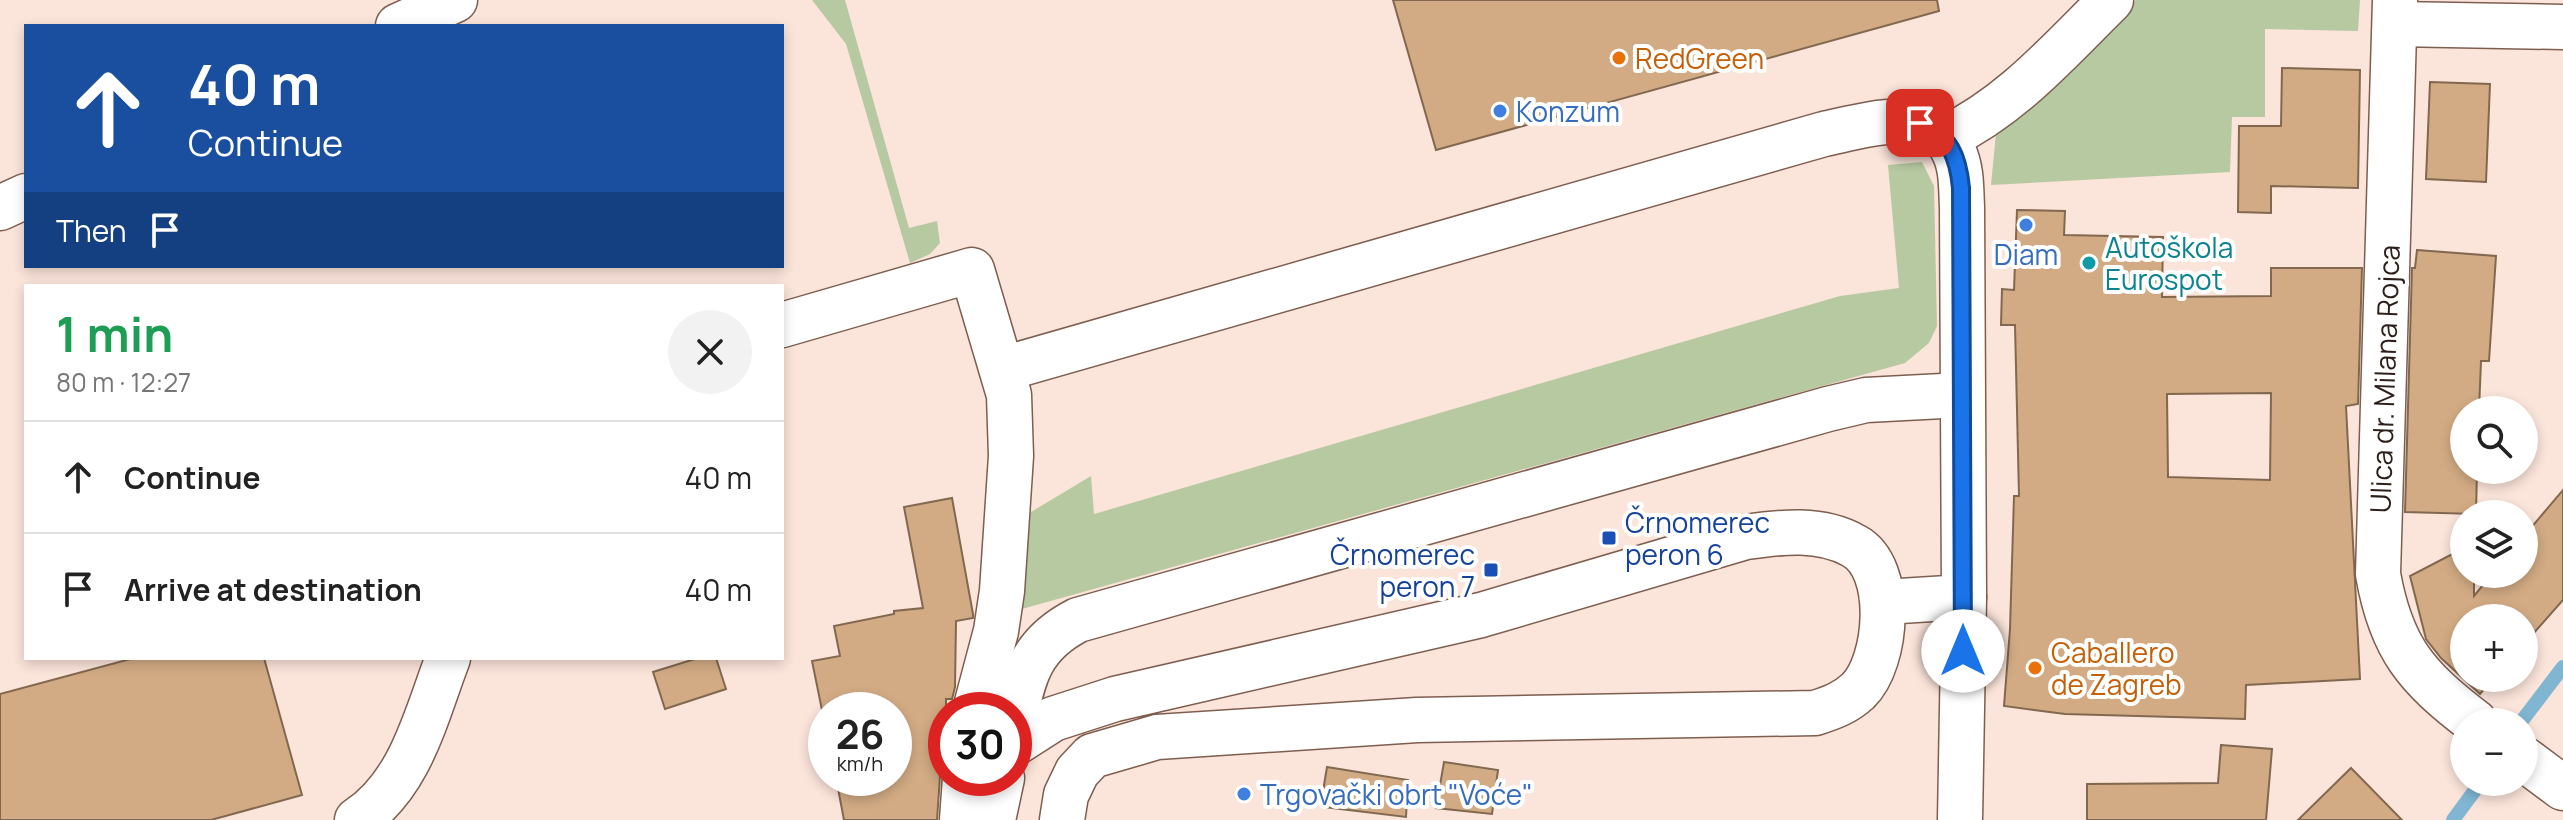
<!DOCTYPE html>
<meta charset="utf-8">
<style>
:root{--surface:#fff;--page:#f2f2f2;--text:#222;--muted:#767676;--line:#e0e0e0}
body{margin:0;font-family:Manrope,sans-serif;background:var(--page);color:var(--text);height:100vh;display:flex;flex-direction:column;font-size:30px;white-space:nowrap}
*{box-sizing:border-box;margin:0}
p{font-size:26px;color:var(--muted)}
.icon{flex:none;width:44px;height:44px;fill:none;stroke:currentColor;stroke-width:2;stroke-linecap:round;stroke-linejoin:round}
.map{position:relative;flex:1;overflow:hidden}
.sheet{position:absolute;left:24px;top:284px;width:760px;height:376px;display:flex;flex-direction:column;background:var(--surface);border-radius:0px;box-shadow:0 4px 12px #0003}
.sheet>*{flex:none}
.hud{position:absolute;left:24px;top:24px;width:760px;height:244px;border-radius:0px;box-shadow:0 4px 12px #0003;background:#1a4fa0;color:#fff;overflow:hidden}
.controls{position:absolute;left:2450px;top:396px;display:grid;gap:16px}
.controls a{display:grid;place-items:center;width:88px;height:88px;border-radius:50%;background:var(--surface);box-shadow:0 4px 12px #0003;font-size:40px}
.speed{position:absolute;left:808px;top:692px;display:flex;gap:16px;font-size:40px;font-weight:700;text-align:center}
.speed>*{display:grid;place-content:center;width:104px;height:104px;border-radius:50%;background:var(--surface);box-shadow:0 4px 12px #0003;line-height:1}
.speed small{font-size:20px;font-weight:400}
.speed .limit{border:12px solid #d22;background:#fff;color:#111}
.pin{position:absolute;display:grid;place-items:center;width:68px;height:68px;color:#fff;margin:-34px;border-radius:16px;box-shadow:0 4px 12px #0006}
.me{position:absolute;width:88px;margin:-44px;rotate:0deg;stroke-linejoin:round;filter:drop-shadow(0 0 6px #0008)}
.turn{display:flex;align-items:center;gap:28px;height:168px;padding:0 32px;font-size:36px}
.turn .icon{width:104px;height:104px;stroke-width:2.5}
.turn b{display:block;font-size:56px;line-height:68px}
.then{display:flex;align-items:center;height:76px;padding:0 32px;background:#0003;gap:16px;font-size:30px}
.round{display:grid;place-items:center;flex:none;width:84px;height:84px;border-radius:42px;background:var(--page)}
.head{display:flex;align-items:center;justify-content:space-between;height:136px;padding:0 32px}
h1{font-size:48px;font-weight:700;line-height:60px;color:#1e9e55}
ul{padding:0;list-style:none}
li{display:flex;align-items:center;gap:24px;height:112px;padding:0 32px;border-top:2px solid var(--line)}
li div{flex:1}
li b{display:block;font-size:30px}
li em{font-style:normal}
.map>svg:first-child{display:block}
.green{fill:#b7c9a1}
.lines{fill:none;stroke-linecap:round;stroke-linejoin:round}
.stream{stroke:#80b6d2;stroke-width:14}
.building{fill:#d2ab84;stroke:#81684f;stroke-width:2;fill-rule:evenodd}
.minor-casing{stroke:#7e5e4f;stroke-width:47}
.minor{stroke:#fff;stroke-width:44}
.route-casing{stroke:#114b97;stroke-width:20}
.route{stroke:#1a73e8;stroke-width:14}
.food-dot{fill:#e8710a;stroke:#fff;stroke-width:3}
.shop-dot{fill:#3f7fe0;stroke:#fff;stroke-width:3}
.culture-dot{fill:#0f9aa8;stroke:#fff;stroke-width:3}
.transit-dot{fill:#1a4fb4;stroke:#fff;stroke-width:3}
.labels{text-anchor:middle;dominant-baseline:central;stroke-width:8;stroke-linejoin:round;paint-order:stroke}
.food-label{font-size:28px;fill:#c56008;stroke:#fff;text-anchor:start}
.shop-label{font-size:28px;fill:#366cbe;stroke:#fff;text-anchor:start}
.culture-label{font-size:28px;fill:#0d838f;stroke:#fff;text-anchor:start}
.street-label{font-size:28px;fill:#2c1e18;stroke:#fff}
.transit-label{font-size:28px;fill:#164399;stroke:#fff;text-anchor:start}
</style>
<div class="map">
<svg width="2563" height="820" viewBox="0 0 2563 820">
<rect width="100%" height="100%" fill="#fbe4da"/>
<g class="green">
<polygon points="812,0 845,0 909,228 937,221 940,243 930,254 910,263 846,44"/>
<polygon points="2136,0 2360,0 2358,31 2265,29 2265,117 2232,117 2230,172 1991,185 1996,133"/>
<polygon points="1922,162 1934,186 1937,326 1929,343 1905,363 1022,609 1022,558 1031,512 1091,476 1094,514 1840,296 1899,288 1888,165"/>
</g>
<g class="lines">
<g class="stream">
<polyline points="2521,722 2563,667"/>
<polyline points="2453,820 2481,782"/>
</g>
</g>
<g class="building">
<polygon points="1393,0 1937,0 1939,11 1436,150"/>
<polygon points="2282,68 2360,70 2358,188 2271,186 2271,213 2238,212 2239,126 2281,126"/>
<polygon points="2430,82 2490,84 2486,182 2426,179"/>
<path d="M2017,210L2065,211L2064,235L2163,237L2162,297L2271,296V268H2362L2358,404L2346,406L2360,679L2246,685L2245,719L2065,714L2004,706L2010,629L2014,496H2019L2015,325H2001L2002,289L2014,290ZM2271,393L2270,480L2168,477L2167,394Z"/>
<polygon points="2417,250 2496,256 2489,361 2481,361 2479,410 2464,410 2464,470 2477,470 2476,514 2405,512 2412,268 2415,268"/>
<polygon points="2563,490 2563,600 2524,644 2524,618 2464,618 2464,678 2494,678 2480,694 2441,658 2426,639 2410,576 2464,548 2464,574 2474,574 2474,596 2492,574 2524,574 2524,536"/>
<polygon points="952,498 973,614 973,618 956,621 955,687 952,699 946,699 946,762 940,776 937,820 844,820 836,778 894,778 894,710 822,710 812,661 840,656 834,626 894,614 894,611 923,608 904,507"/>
<polygon points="134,658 264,658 302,795 211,820 0,820 0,694"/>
<polygon points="698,658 716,658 726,689 665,709 653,672"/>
<polygon points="2221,745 2272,749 2266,820 2087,820 2087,784 2218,783"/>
<polygon points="1444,762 1498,770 1492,814 1436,808"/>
<polygon points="1327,767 1408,780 1406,817 1324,807 1321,803"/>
<polygon points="2351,768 2402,820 2298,820"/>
</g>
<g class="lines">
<defs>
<g id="minor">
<path d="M2395,0L2378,574C2391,648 2416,677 2475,722"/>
<polyline points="2395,24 2563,27"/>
<polyline points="398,26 455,0"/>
<path d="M1945,138C2012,106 2059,51 2111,0"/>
<polyline points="0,208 26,196"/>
<polyline points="782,325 972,270 1009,395 1011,456 1002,591 996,631 975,710"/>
<path d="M1003,369L1824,134C1863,126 1933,103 1954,152C1962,169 1961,189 1962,207L1964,597L1960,820"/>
<polyline points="1884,602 1964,597"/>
<path d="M1014,725C1023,675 1031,644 1078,620L1828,409L1866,400L1962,395"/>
<path d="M1014,744L1053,719L1115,699L1481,615L1746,537C1781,532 1821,527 1854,546C1895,568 1888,662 1858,691C1845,703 1831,708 1815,713L1417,720L1157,737L1092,756L1077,772L1066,795L1062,820"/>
<polyline points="2524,759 2563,788"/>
<path d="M357,820C411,785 426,715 448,658"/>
<polyline points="962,820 965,778"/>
<polyline points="993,820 1002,778"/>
</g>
</defs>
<use href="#minor" class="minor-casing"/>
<use href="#minor" class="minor"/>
</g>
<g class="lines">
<defs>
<path id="route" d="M1920,123C1950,137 1958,156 1961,188L1963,651"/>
</defs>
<use href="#route" class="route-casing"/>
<use href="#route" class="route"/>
</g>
<g class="food-dot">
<circle cx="1619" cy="58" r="8"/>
<circle cx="2035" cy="668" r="8"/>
</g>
<g class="shop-dot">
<circle cx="1500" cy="111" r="8"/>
<circle cx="2026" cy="225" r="8"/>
<circle cx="1244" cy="794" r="8"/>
</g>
<circle class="culture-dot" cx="2089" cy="263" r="8"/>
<g class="transit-dot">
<rect x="1601" y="530" width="16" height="16" rx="4"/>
<rect x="1483" y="562" width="16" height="16" rx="4"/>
</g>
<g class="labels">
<g class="food-label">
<text x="1635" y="58">RedGreen</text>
<text x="2051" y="652">Caballero<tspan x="2051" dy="32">de Zagreb</tspan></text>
</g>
<g class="shop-label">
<text x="1516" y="111">Konzum</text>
<text x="2026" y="254" text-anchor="middle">Diam</text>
<text x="1260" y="794">Trgovački obrt "Voće"</text>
</g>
<g class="culture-label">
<text x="2105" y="247">Autoškola<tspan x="2105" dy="32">Eurospot</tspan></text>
</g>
<g class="street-label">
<text transform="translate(2384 379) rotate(-88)">Ulica dr. Milana Rojca</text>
</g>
<g class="transit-label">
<text x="1625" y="522">Črnomerec<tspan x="1625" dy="32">peron 6</tspan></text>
<text x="1475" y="554" text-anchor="end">Črnomerec<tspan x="1475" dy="32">peron 7</tspan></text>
</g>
</g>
</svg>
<div class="controls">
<a><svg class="icon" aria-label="search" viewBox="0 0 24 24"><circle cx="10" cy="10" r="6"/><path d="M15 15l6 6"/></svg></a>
<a><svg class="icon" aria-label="layers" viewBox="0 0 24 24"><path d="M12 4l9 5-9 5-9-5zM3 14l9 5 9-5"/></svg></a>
<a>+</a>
<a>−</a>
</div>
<div class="speed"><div>26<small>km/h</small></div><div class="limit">30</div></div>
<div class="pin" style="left:1920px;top:123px;background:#d93025"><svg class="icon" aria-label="arrive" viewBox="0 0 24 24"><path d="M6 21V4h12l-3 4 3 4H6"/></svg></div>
<svg class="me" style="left:1963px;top:651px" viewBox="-20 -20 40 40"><circle r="19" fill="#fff"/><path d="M0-13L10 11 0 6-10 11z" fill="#1a73e8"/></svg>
<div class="hud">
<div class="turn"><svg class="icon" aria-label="ahead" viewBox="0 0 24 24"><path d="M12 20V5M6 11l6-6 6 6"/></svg><div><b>40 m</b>Continue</div></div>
<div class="then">Then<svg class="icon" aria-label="arrive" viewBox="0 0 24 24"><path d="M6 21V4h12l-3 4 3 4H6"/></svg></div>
</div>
<section class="sheet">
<div class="head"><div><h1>1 min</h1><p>80 m · 12:27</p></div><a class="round"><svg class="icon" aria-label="close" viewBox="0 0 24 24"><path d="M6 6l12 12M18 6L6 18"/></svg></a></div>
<ul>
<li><svg class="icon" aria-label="ahead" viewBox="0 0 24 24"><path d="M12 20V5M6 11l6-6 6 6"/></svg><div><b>Continue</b></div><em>40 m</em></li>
<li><svg class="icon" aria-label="arrive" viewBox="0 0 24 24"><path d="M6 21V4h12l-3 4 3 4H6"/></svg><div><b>Arrive at destination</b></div><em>40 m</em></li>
</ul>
</section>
</div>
